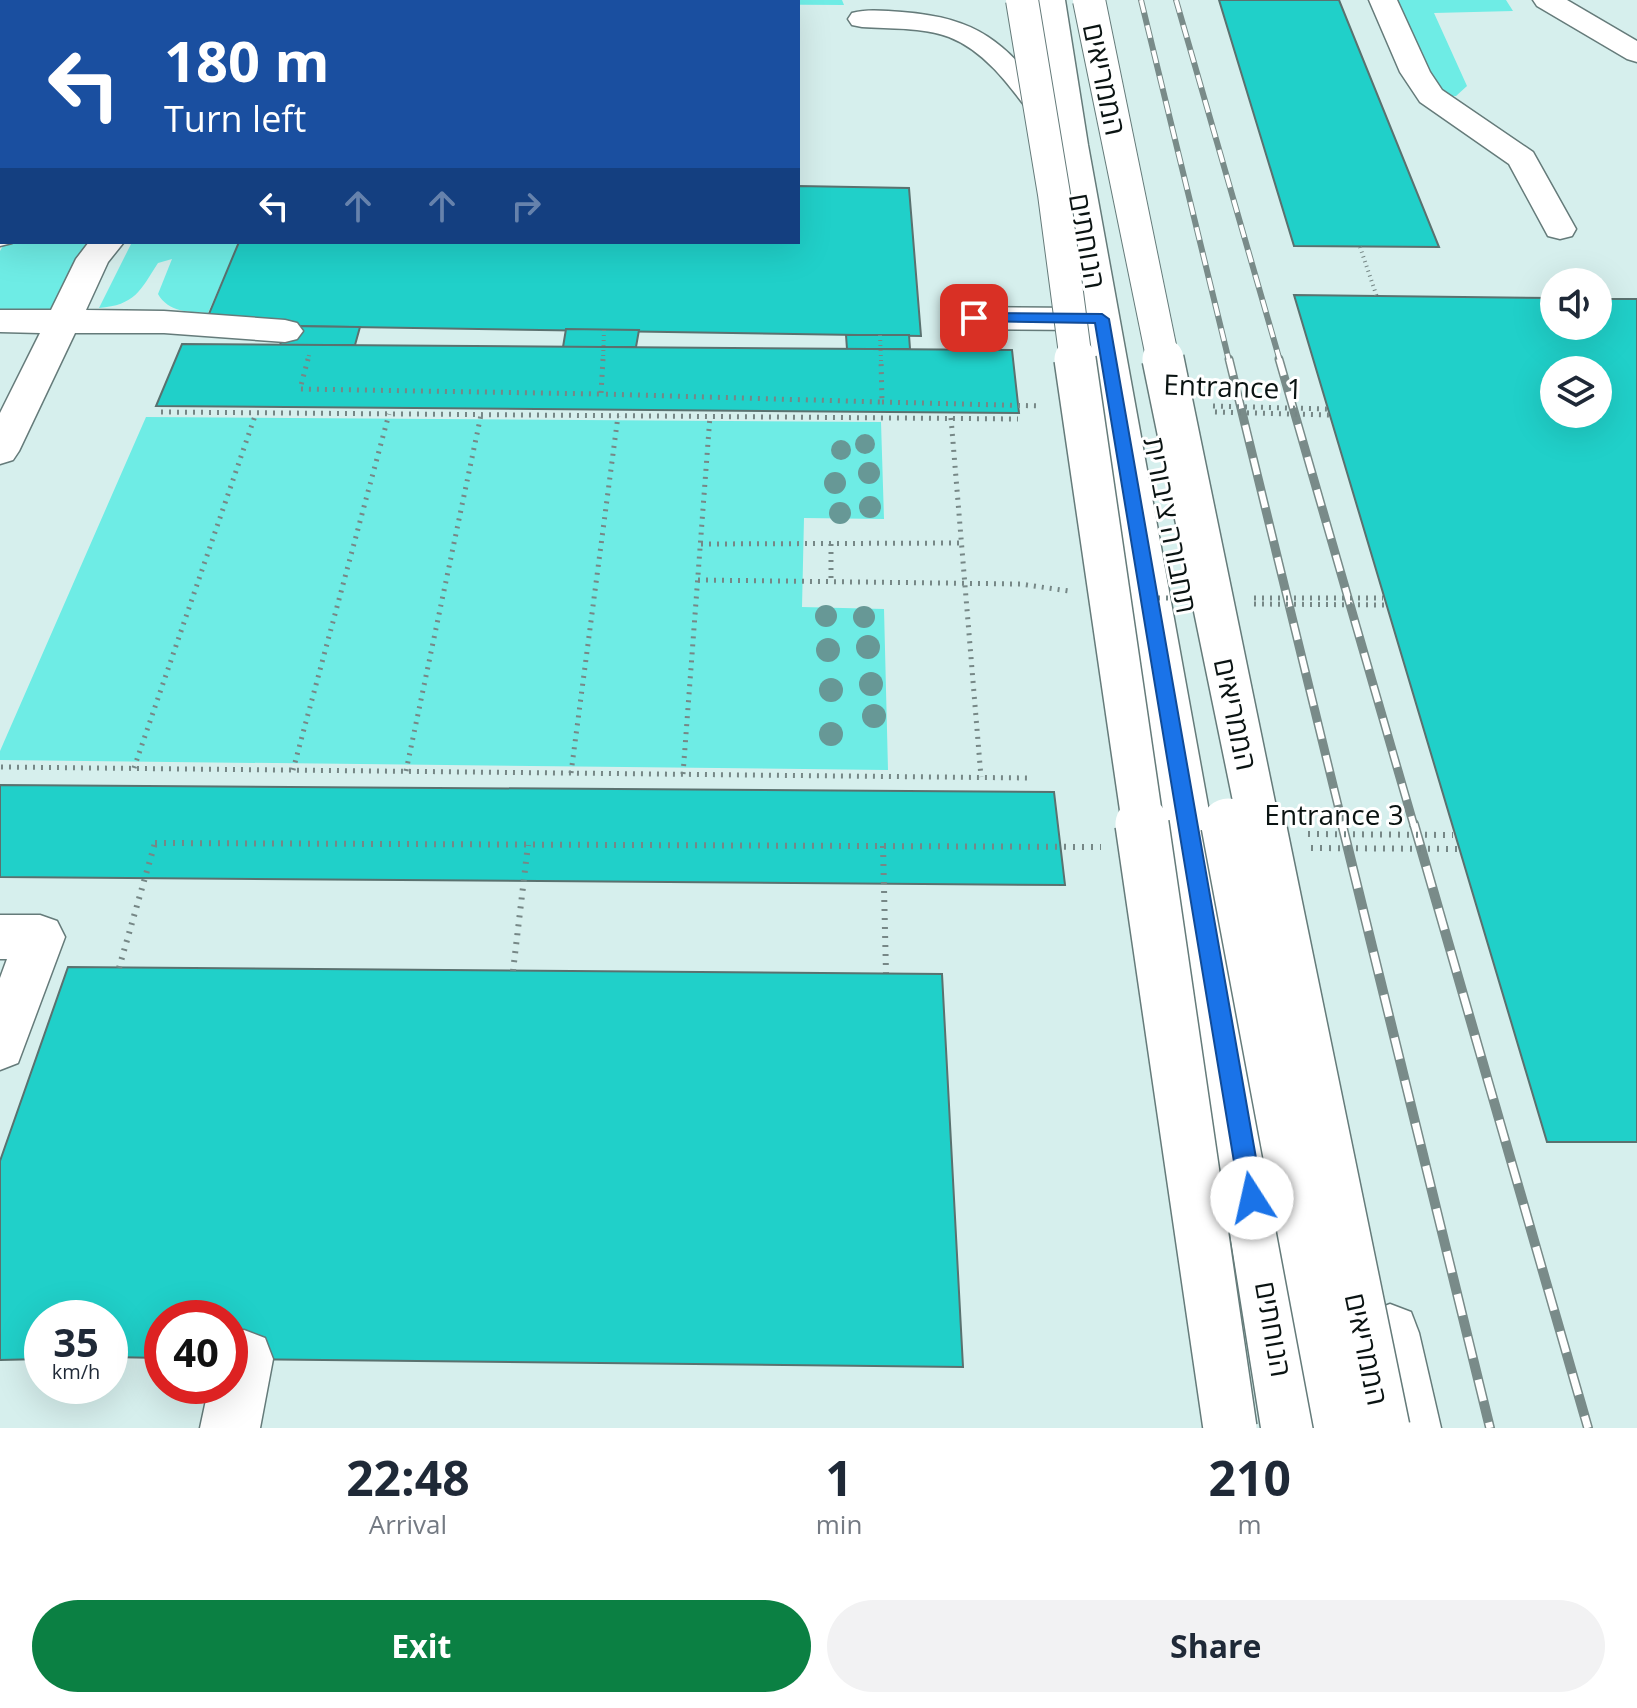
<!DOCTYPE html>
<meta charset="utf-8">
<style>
:root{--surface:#fff;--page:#f2f2f3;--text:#1f2937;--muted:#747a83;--accent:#0b8043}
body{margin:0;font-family:"Open Sans",Heebo,sans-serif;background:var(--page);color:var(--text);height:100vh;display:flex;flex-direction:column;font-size:30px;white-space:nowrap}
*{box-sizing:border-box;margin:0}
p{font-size:26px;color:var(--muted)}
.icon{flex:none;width:44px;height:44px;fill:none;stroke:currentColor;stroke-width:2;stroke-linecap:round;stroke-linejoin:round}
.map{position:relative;height:1428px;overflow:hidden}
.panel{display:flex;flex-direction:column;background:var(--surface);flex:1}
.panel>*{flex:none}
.top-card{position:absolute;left:0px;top:0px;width:800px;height:244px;box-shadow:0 8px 32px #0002;background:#1a4fa0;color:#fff;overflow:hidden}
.buttons{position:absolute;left:1540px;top:268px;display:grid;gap:16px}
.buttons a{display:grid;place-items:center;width:72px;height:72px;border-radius:50%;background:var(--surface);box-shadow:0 8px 32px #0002;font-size:40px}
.speed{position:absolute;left:24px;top:1300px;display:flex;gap:16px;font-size:40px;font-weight:700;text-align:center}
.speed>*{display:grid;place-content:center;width:104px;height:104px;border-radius:50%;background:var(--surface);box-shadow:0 8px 32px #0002;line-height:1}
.speed small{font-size:20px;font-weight:400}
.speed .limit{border:12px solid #d22;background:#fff;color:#111}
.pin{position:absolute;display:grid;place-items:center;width:68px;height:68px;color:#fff;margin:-34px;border-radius:16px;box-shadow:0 4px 12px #0006}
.me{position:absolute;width:88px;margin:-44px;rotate:350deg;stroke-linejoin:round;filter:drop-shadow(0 0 6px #0008)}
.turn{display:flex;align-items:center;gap:28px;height:168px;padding:0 32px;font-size:36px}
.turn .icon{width:104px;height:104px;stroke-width:2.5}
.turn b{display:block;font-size:56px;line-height:68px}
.lanes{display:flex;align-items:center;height:76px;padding:0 32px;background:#0003;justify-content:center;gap:40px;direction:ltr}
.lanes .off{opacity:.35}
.eta{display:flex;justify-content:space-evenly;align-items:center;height:136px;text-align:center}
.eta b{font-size:48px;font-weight:700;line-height:56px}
.action{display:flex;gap:16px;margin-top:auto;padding:16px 32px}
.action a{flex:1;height:92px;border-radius:48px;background:var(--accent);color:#fff;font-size:32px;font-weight:700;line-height:92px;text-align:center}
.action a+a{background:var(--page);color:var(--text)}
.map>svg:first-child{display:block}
.green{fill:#6eece5}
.building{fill:#20d0c9;stroke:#5a716f;stroke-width:2;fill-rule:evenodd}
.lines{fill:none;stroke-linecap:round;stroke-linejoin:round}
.minor-casing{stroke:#657b7a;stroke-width:3}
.path-far2{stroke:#768786;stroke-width:4;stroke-dasharray:1 4;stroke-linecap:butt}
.path-far1{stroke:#768786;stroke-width:5;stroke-dasharray:2 6;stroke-linecap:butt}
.path{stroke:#768786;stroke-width:6;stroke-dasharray:2 7;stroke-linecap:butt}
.minor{fill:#fff;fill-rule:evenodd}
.rail-far2-casing{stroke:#798b89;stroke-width:6}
.rail-far1-casing{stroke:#798b89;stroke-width:9}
.rail-casing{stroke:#798b89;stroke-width:10}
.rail-far2{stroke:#fff;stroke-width:4;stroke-dasharray:13;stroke-linecap:butt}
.rail-far1{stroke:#fff;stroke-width:6;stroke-dasharray:17;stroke-linecap:butt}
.rail{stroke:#fff;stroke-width:7;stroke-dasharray:22;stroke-linecap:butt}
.minor-bridge-far2-casing{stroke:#657b7a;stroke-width:34;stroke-linecap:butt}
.minor-bridge-far1-casing{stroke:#657b7a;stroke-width:44;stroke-linecap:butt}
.minor-bridge-casing{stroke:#657b7a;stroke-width:56;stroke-linecap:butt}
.path-bridge-far1{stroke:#768786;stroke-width:5;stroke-dasharray:2 6;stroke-linecap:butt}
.path-bridge{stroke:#768786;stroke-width:6;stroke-dasharray:2 7;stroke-linecap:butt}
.minor-bridge-far2{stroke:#fff;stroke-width:32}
.minor-bridge-far1{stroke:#fff;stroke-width:41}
.minor-bridge{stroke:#fff;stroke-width:53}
.tree{fill:#679896}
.route{fill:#1a73e8;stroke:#114b97;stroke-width:2}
.labels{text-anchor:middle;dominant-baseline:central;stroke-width:6;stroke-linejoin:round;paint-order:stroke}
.street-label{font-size:28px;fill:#0a1312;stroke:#fff}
</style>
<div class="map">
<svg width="1637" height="1428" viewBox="0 0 1637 1428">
<rect width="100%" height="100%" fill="#d6efed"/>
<g class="green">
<polygon points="326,0 842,0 844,5 321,2"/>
<polygon points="1395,0 1506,0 1513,11 1434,13 1467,86 1456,96 1444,96 1434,87"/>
<polygon points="5,242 87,242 50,313 0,313 0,251"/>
<path d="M132,242H239L208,313C189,312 168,312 158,294L172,259L158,263C140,291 135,305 99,308Z"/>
<polygon points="146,417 881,422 884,519 804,518 802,607 884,609 888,770 0,760 0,751"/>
</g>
<g class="building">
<polygon points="1219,0 1339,0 1439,247 1294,246"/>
<polygon points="798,186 909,188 921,336 287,326 206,321 239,242 798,242"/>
<path d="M1294,295L1554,298V326H1598V299H1637V1142H1547ZM1554,370H1598V414H1554Z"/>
<polygon points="287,326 360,327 355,345 280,345"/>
<polygon points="566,329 639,330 636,347 563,347"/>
<polygon points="846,335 909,335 910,349 847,349"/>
<polygon points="182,344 1012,350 1019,413 156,406"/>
<polygon points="0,785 1054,792 1065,885 0,877"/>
<polygon points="68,967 942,974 963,1367 230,1359 230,1318 162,1318 162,1358 110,1357 110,1318 42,1318 42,1359 0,1360 0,1161"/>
</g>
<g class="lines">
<defs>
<g id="minor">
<polygon points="71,0 100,0 70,2"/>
<polygon points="135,0 166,0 134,2"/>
<polygon points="186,0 217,0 185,2"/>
<polygon points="233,0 265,0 232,2"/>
<polygon points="283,0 314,0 282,2"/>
<path d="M1037,0H1065L1088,145L1321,1428H1261L1086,330L960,329L948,326L943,318L948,310L960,307L1082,308L1056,139L1049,138C1020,102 993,54 949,37C922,27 890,29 862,27L852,25L848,19L852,13C868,9 885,11 902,12C979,18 1004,42 1050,100Z"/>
<polygon points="1369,0 1397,0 1430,72 1442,90 1533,152 1576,229 1572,236 1560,239 1548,236 1509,164 1420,102 1400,72"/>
<polygon points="1533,0 1567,0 1637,41 1637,62 1627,59 1537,6"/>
<polygon points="0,122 2,122 0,144"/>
<polygon points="2,172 2,195 0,196 0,173"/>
<polygon points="0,223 2,242 12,243 0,246"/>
<polygon points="89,242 124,242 108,262 86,310 164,311 285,320 297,323 303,331 297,339 285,342 164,333 75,333 19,451 13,460 0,464 0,413 40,333 0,332 0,310 51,310 76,259"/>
<polygon points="0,915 40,915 57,921 65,937 18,1063 0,1070 0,978 7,959 0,959"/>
<polygon points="1390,1304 1411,1312 1419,1333 1441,1428 1381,1428 1361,1333 1369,1312"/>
<polygon points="244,1330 265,1338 273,1359 260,1428 200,1428 209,1386 230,1386 230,1335"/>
</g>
</defs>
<use href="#minor" class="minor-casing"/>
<g class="path-far2">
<polyline points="1360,247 1377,297"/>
<polyline points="880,335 881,361"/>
<polyline points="308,361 309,355"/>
<polyline points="603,361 604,330"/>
</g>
<g class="path-far1">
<polyline points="308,359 300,389 601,394"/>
<polyline points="603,359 601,394 882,402 881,359"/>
<polyline points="161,412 1018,419"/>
<polyline points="951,418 981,777"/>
<polyline points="701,544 962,543"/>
<polyline points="831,544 831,582"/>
<polyline points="698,580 1020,584 1069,591"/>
<polyline points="1,767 1029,778"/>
<polyline points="134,768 256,413"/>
<polyline points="293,770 389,414"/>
<polyline points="406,771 481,415"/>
<polyline points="571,773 618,416"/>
<polyline points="683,774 710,416"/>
</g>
<g class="path">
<polyline points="883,846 886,973"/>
<polyline points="119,968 155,843"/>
<polyline points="513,971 528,845"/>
</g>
<use href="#minor" class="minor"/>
<defs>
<g id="rail-far2">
<polyline points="1141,0 1229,361"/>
<polyline points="1176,0 1280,361"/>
</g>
<g id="rail-far1">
<polyline points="1229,359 1343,826"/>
<polyline points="1279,359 1414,826"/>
</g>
<g id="rail">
<polyline points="1342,824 1490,1428"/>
<polyline points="1414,824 1588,1428"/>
</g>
</defs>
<use href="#rail-far2" class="rail-far2-casing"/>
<use href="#rail-far1" class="rail-far1-casing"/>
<use href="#rail" class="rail-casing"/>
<use href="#rail-far2" class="rail-far2"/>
<use href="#rail-far1" class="rail-far1"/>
<use href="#rail" class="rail"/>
<defs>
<g id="minor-bridge-far2">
<polyline points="1022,0 1054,194 1076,361"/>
<polyline points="1089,0 1163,361"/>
</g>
<g id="minor-bridge-far1">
<polyline points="1075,359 1143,826"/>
<polyline points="1163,359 1259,826"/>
</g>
<g id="minor-bridge">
<polyline points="1142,824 1230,1428"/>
<polyline points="1259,824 1383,1428"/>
<polyline points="1228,825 1341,1428"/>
</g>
</defs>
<use href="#minor-bridge-far2" class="minor-bridge-far2-casing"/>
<use href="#minor-bridge-far1" class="minor-bridge-far1-casing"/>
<use href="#minor-bridge" class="minor-bridge-casing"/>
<g class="path-bridge-far1">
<polyline points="882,402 1041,406"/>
<polyline points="1213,406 1328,409"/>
<polyline points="1215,412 1330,415"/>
<polyline points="1150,598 1172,598"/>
<polyline points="1254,598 1383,598"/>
<polyline points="1254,604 1385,605"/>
</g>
<g class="path-bridge">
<polyline points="1308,834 1453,835"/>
<polyline points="155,843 1101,847"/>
<polyline points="1311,848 1458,849"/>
</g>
<use href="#minor-bridge-far2" class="minor-bridge-far2"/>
<use href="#minor-bridge-far1" class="minor-bridge-far1"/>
<use href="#minor-bridge" class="minor-bridge"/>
</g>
<g class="tree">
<circle cx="865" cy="444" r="10"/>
<circle cx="841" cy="450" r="10"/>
<circle cx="869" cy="473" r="11"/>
<circle cx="835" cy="483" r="11"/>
<circle cx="870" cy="507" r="11"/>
<circle cx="840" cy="513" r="11"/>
<circle cx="826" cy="616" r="11"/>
<circle cx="864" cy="617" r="11"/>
<circle cx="868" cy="647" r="12"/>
<circle cx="828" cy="650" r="12"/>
<circle cx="871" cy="684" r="12"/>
<circle cx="831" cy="690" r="12"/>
<circle cx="874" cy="716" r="12"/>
<circle cx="831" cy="734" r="12"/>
</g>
<polygon class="route" points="974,313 1102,314 1109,319 1263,1198 1260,1206 1252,1210 1244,1206 1240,1198 1095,323 969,321 969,315"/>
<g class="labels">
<g class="street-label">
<text transform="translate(1105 79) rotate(78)">הממריאים</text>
<text transform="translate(1088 241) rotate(80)">הנוחתים</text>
<text transform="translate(1233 386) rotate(2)">Entrance 1</text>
<text transform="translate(1171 525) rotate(79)">תחבורה ציבורית</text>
<text transform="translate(1236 714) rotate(78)">הממריאים</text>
<text x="1334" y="814">Entrance 3</text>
<text transform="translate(1274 1329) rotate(80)">הנוחתים</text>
<text transform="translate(1367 1349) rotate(78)">הממריאים</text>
</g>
</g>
</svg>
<div class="buttons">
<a><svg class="icon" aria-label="sound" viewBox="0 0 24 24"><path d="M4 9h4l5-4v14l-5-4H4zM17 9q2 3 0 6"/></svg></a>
<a><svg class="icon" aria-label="layers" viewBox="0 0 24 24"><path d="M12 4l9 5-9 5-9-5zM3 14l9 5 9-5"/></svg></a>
</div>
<div class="speed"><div>35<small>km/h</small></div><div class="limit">40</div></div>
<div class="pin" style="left:974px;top:318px;background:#d93025"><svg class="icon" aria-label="arrive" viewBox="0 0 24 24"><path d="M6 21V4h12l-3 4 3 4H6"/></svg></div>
<svg class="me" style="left:1252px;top:1198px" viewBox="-20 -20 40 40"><circle r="19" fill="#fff"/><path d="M0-13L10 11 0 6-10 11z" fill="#1a73e8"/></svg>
<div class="top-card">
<div class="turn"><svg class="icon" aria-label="left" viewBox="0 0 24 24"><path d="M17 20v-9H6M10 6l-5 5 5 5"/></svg><div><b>180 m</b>Turn left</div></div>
<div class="lanes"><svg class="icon" aria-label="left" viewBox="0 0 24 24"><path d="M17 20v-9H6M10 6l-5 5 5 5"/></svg><svg class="icon off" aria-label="ahead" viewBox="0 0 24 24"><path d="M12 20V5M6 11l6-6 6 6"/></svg><svg class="icon off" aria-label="ahead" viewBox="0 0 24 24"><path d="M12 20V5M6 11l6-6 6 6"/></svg><svg class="icon off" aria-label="right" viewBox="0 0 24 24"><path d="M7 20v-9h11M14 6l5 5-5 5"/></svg></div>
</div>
</div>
<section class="panel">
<div class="eta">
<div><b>22:48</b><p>Arrival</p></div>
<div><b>1</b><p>min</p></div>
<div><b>210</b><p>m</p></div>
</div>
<div class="action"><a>Exit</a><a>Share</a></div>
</section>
